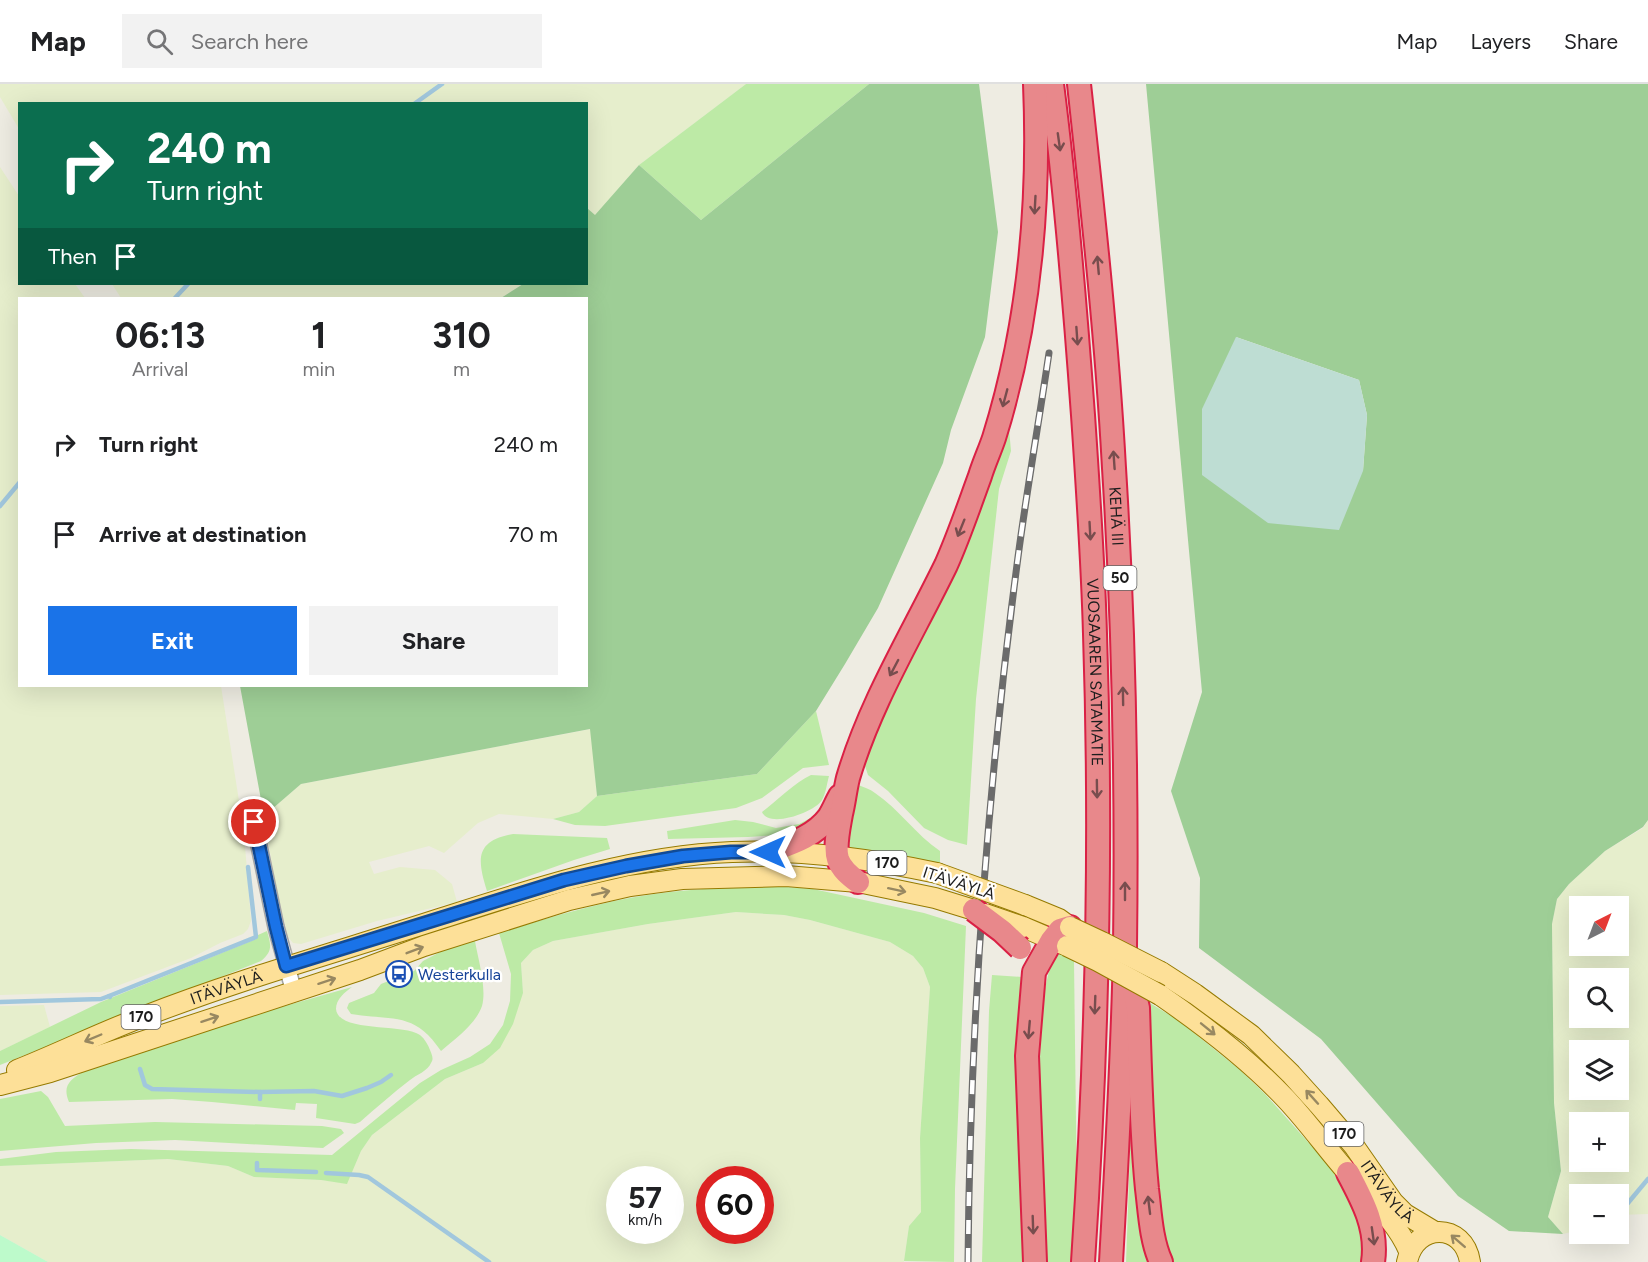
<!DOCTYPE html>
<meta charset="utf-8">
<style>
:root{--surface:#fff;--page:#f2f2f2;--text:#202124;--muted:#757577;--line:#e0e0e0;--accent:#1a73e8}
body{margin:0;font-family:Figtree,sans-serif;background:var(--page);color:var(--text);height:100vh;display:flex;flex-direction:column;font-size:22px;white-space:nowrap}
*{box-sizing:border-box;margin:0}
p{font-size:20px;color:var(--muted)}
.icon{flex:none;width:33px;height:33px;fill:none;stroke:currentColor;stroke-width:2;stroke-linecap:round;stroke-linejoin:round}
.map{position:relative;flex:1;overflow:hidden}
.details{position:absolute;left:18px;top:213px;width:570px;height:390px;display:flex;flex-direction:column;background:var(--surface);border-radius:0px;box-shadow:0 6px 24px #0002}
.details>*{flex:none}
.top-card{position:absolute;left:18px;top:18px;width:570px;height:183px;border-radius:0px;box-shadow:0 6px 24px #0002;background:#0b6e4f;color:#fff;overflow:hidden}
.needle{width:39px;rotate:42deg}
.fabs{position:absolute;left:1569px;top:812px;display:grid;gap:12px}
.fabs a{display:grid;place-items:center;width:60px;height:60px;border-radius:0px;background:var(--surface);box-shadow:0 6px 24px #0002;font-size:30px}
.speed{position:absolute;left:606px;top:1082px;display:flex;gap:12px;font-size:30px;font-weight:700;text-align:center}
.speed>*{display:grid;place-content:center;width:78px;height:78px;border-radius:50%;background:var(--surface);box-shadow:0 6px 24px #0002;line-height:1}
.speed small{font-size:15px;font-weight:400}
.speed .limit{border:9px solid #d22;background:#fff;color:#111}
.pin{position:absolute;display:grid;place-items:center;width:51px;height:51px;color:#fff;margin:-26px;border:3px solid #fff;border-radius:50%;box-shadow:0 2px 6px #0007}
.me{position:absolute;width:66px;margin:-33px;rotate:270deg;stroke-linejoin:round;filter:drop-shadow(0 0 4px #0008)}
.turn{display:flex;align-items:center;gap:21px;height:126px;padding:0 30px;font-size:27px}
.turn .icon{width:78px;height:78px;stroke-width:2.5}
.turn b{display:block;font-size:42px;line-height:51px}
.then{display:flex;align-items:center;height:57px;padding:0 30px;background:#0003;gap:12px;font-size:22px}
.eta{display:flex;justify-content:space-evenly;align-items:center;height:102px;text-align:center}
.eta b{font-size:36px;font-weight:700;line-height:42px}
.button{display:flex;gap:12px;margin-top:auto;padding:12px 30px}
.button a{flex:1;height:69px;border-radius:0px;background:var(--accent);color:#fff;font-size:24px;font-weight:700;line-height:69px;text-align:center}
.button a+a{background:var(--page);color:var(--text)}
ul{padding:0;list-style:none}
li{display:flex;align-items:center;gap:18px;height:90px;padding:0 30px}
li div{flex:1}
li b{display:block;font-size:22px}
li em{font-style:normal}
header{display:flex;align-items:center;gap:36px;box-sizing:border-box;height:84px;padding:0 30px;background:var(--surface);border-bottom:2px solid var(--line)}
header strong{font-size:28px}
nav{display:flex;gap:33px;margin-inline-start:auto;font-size:21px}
.search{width:420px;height:54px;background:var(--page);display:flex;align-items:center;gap:15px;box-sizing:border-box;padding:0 21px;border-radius:0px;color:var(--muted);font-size:22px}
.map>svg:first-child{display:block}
.farmland{fill:#e6eecc;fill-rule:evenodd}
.grass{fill:#bdeaa6}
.forest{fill:#9ece96;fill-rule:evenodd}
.wetland{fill:#beddd3}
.park{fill:#bdfacb}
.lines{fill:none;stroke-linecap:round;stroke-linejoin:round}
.stream{stroke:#a1c7dd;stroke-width:4.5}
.minor-casing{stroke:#a4a4a4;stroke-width:18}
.major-casing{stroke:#957a00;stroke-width:22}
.highway-casing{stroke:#da2145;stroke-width:26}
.minor{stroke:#fff;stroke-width:15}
.major{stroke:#fde098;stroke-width:20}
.highway{stroke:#e8888b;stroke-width:22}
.rail-casing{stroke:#6b6b6b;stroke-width:7}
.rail{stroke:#fff;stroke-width:4.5;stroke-dasharray:14;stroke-linecap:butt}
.major-bridge-casing{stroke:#957a00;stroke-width:22;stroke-linecap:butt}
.highway-bridge-casing{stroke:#da2145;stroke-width:26;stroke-linecap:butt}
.major-bridge{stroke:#fde098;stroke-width:20}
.highway-bridge{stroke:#e8888b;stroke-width:22}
.oneway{stroke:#784d4e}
.oneway2{stroke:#988861}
.route-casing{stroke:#114b97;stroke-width:15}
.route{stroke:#1a73e8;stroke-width:10}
.labels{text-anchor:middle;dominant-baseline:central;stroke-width:4.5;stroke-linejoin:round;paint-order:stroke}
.shield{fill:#fff;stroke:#616161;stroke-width:1.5}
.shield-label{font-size:15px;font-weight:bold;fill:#1d1d1d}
.street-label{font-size:16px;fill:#1d1d1d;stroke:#fff}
.transit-label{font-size:16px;fill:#164399;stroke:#fff;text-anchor:start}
</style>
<header>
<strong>Map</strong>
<div class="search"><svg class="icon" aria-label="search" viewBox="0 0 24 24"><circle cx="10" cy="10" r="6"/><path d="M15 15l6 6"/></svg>Search here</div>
<nav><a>Map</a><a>Layers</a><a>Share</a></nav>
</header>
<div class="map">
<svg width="1648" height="1178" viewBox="0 0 1648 1178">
<rect width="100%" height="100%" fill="#eeece2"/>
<g class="farmland">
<polygon points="0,0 746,0 639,81 595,132 587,124 586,20 20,20 19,45 0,13"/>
<polygon points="0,83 19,112 20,200 75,200 85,214 20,214 20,602 221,602 244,749 251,837 248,845 243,850 220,859 191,874 101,908 0,911"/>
<polygon points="112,200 523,200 501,214 121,214"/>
<polygon points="591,645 597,712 579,728 553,735 499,730 478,739 444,769 429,762 369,778 374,790 400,783 435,786 452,800 457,818 377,837 301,860 293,859 288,853 275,798 264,732 301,700"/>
<path d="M1648,736V1130L1619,1131L1618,1110H1580L1579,1146L1563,1150L1548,1133L1561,1087L1554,1019L1552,840L1557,815L1569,800L1605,767L1643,744ZM1580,822H1618V861H1580ZM1580,894H1618V933H1580ZM1580,966H1618V1005H1580ZM1580,1038H1618V1077H1580Z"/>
<path d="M736,828L784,831L810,836L890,858L913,872L923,884L930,903L920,1054L921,1128L909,1142L904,1178H48L0,1151V1082L168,1075L228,1082L254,1093L321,1096L347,1099L361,1067L372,1051L445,995L483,979L523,909L521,879L533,866L553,857L648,840ZM620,1095H670V1146H620ZM710,1095H760V1146H710Z"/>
<polygon points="44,921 50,943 0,967 0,922"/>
</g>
<g class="grass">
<polygon points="746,0 869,0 701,136 639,81"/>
<polygon points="1008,333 1011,367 999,405 976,615 967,761 948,756 924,744 888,707 868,691 864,679"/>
<polygon points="816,627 829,681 803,684 762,714 736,724 605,742 575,741 553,735 579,728 597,712 757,690"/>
<path d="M811,691L829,692C827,699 826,709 822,716C815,728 769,745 762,728C777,717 795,698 811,691Z"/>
<path d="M858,701C863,703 870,705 875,709C899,725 916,751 940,767V782L847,765L849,730Z"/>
<polygon points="822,728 794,746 779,751 748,753 668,755 667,747 735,736 753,738 776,744 799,740"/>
<path d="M513,750L607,754L610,765L574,776L487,807C477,775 475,757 513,750Z"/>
<path d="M773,802L813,805L924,829L966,842L955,1105L954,1178L904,1177L909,1142L921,1128L920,1054L930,903L923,884L913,872L890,858L810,836L784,831L736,828L648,840L553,857L533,866L521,879L523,909L513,940L500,964L483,979L445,995L372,1051L361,1067L347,1100L321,1096L254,1093L228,1082L168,1075L0,1082V1075L56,1068L131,1065L332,1071L420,999L441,986L470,973L490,960L503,941L510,917L511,890L499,849C537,837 575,826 614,817C666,806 719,803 773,802Z"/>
<path d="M267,847C271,861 273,867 261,877L0,981V967L101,918L256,855L258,851Z"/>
<path d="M475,857C478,875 487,904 482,922C476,940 455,955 441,967C414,927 393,937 351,930L347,924L349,919L374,909L381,900L414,887L423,877L444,866Z"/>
<polygon points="1054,866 1074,877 1077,1119 1072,1178 1043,1178 1039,1002 1042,917"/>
<polygon points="992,891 1022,893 1025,1178 982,1178 989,927"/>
<path d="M352,903C345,908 336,915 336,925C338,949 403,939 420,951C425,955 428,961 430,966C432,971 434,975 431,979C428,987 416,991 410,996C393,1009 376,1024 360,1038L355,1040L316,1034L317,1020L296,1019L295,1026L212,1018L172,1015L69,1018C62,1001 70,996 84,987L189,949Z"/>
<polygon points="1148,918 1178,936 1240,986 1265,1010 1316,1067 1341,1098 1365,1145 1365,1178 1170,1178 1156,1113"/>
<polygon points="41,1007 48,1013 65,1042 155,1038 322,1042 341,1045 344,1049 323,1064 175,1056 96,1059 0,1067 0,1015"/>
<polygon points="1131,1044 1133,1053 1153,1178 1126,1178"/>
</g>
<g class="forest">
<polygon points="869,0 979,0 998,148 985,253 951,346 943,379 878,524 845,580 816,627 757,690 597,712 590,645 301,700 264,732 240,602 586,602 586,214 501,214 523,200 586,200 587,124 595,131 639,81 701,136"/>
<path d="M1146,0H1648V736L1643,743L1605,767L1569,800L1557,815L1552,840L1554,1019L1561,1087L1548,1133L1563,1150L1509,1147L1458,1112L1321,955L1199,864L1200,794L1171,707L1202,608ZM1236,253L1359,296L1367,331L1363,387Z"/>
</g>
<polygon class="wetland" points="1236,253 1359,296 1367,331 1363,387 1339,446 1268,439 1202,391 1202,325"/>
<polygon class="park" points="0,1151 48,1178 0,1178"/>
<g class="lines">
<g class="stream">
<polyline points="414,20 442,0"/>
<polyline points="175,214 188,200"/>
<polyline points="0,422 20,398"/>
<polyline points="109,912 256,853 248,783"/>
<polyline points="0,918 101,915 109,912 110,913"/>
<polyline points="140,985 145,1001 152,1005 260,1008 260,1015"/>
<polyline points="260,1008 314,1007 342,1012 367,1004 381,998 391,991"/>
<polyline points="257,1079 257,1086 316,1088"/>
<polyline points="326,1089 359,1091 368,1093 489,1178"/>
<polyline points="1618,1131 1648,1095"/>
<polyline points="1595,1156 1602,1149"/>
</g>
<defs>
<polyline id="minor" points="254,738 276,843 294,908"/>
<g id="major">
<polyline points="1025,821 1059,835 1070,843"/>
<polyline points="1023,843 1065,861"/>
<path id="s1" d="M1161,888L1195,910L1251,951L1291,990L1319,1021L1354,1062L1393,1118L1405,1130L1435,1148"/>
<path d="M1160,911C1205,942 1248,975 1285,1014C1307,1037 1326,1064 1347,1088C1368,1113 1396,1136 1409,1167"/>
<path id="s2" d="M17,986C60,969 102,948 145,932C240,895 337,868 433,837C530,806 629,772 732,768C801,765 871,775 937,789"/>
<polyline points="0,1001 50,988 360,886 424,862 569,816 630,802 682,795 786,792 858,798 935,814 974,826"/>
<path d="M1407,1178C1415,1138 1464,1138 1470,1178"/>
</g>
<g id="highway">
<path id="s3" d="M1052,0C1066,110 1075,220 1083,331C1088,404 1093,477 1095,550C1102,759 1097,969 1083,1178"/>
<path id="s4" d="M1079,0C1093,128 1107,256 1114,384C1124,543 1127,704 1125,864C1123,969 1117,1073 1111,1178"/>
<path d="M768,768C790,760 814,753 829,733C833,727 836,719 840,712"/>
<path d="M858,798C850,792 841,785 838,775C834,763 839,742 841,730C844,718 845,706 848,694C870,619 912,551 946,481C959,452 969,422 980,392C984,379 990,366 994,354C1030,239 1040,119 1035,0"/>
<path d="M1133,903L1138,924C1140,984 1141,1045 1147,1105C1150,1129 1151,1156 1161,1178"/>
<path d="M1348,1089C1363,1117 1378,1145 1373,1178"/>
<polyline points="1035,1178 1027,972 1034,888 1052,856 1060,846 1070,843"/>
</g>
</defs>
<use href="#minor" class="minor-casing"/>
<use href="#major" class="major-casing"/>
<use href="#highway" class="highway-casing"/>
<use href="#minor" class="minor"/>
<use href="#major" class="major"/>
<use href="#highway" class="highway"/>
<defs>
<path id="rail" d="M968,1178C970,943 987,707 1018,473C1027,405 1039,337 1049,269"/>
</defs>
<use href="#rail" class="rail-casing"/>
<use href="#rail" class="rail"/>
<defs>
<g id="major-bridge">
<polyline points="937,789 1025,821"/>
<polyline points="985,830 1023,843"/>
<polyline points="1070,843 1102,858 1161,888"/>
<polyline points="1067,862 1098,877 1160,911"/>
</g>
<polyline id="highway-bridge" points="974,826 1002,847 1020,864"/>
</defs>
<use href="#major-bridge" class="major-bridge-casing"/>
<use href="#highway-bridge" class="highway-bridge-casing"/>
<use href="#major-bridge" class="major-bridge"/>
<use href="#highway-bridge" class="highway-bridge"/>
</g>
<defs><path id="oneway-shaft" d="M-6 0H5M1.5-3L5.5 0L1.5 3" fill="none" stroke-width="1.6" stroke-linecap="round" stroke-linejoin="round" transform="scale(1.5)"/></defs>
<g class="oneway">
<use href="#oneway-shaft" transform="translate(1059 58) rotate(82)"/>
<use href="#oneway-shaft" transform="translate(1035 121) rotate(93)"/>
<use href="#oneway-shaft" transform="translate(1098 181) rotate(-95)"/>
<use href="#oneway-shaft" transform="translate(1077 252) rotate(86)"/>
<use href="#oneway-shaft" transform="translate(1005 314) rotate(105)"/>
<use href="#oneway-shaft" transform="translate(1114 376) rotate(-94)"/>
<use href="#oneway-shaft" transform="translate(961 444) rotate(112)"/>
<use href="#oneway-shaft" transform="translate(1090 447) rotate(87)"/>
<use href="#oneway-shaft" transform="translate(894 584) rotate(118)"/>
<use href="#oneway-shaft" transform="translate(1123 612) rotate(-91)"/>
<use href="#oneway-shaft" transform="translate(1097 705) rotate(89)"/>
<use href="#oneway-shaft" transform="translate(1125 807) rotate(-90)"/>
<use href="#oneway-shaft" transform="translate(1095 921) rotate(92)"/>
<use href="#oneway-shaft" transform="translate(1029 946) rotate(95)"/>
<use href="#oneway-shaft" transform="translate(1149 1121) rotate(-97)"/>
<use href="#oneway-shaft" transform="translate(1033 1141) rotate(88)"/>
<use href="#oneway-shaft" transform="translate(1373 1152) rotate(82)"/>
</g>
<g class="oneway2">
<use href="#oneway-shaft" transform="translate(897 806) rotate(12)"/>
<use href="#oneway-shaft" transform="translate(601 809) rotate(-13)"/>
<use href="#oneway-shaft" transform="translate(415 866) rotate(-21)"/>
<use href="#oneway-shaft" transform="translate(327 897) rotate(-18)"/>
<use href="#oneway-shaft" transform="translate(210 935) rotate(-18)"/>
<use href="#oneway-shaft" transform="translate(1208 945) rotate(39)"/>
<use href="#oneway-shaft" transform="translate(93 954) rotate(157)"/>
<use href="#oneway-shaft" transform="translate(1312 1013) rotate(-132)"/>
<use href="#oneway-shaft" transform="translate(1458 1157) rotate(-139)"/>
</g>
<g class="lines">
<defs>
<polyline id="route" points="254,738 276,843 286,882 564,796 626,782 683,772 731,768 768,768"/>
</defs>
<use href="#route" class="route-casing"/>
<use href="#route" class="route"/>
</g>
<defs>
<symbol id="bus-ring" viewBox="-11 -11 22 22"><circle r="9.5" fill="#fff" stroke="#1a4fb4" stroke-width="1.5"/><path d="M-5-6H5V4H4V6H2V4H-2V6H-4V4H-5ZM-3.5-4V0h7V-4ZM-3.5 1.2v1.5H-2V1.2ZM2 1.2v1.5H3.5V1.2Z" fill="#1a4fb4"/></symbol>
</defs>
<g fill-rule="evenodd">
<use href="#bus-ring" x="384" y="875" width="30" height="30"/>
</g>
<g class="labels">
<g class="shield">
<rect x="1103.5" y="482" width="33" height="24" rx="4.5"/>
<rect x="867.5" y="767" width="39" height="24" rx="4.5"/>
<rect x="121.5" y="921" width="39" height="24" rx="4.5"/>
<rect x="1324.5" y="1038" width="39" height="24" rx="4.5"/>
</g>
<g class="shield-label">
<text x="1120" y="494">50</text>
<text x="887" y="779">170</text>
<text x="141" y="933">170</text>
<text x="1344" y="1050">170</text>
</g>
<g class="street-label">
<text stroke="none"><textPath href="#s4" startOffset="434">KEHÄ III</textPath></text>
<text stroke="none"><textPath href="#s3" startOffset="590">VUOSAAREN SATAMATIE</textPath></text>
<text transform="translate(959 799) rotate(18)">ITÄVÄYLÄ</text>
<text stroke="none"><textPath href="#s2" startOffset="225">ITÄVÄYLÄ</textPath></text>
<text stroke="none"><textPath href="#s1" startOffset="318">ITÄVÄYLÄ</textPath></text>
</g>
<g class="transit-label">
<text x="418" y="890">Westerkulla</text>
</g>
</g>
</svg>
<div class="fabs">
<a><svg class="needle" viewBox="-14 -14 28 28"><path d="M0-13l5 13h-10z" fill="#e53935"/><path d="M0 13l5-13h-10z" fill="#757577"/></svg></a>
<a><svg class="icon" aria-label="search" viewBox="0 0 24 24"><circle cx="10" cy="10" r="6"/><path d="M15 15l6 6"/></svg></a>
<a><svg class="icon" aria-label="layers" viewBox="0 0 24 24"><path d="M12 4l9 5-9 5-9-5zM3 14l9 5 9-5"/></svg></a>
<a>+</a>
<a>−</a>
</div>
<div class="speed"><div>57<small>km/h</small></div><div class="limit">60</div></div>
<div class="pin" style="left:254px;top:738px;background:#d93025"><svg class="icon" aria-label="arrive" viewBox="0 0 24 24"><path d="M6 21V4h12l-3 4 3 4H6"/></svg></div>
<svg class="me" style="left:768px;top:768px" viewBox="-20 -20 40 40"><path d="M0-17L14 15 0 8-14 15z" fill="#1a73e8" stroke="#fff" stroke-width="4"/></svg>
<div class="top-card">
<div class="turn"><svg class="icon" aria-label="right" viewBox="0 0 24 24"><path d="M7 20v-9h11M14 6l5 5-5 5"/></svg><div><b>240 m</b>Turn right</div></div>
<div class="then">Then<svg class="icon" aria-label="arrive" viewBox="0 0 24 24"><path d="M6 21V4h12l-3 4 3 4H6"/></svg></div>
</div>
<section class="details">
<div class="eta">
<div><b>06:13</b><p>Arrival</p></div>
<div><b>1</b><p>min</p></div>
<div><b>310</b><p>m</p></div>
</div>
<ul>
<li><svg class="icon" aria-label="right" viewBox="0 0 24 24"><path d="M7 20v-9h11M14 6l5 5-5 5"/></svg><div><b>Turn right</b></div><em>240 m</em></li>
<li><svg class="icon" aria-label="arrive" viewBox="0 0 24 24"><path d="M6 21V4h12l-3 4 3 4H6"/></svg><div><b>Arrive at destination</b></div><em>70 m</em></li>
</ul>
<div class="button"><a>Exit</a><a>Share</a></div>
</section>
</div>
